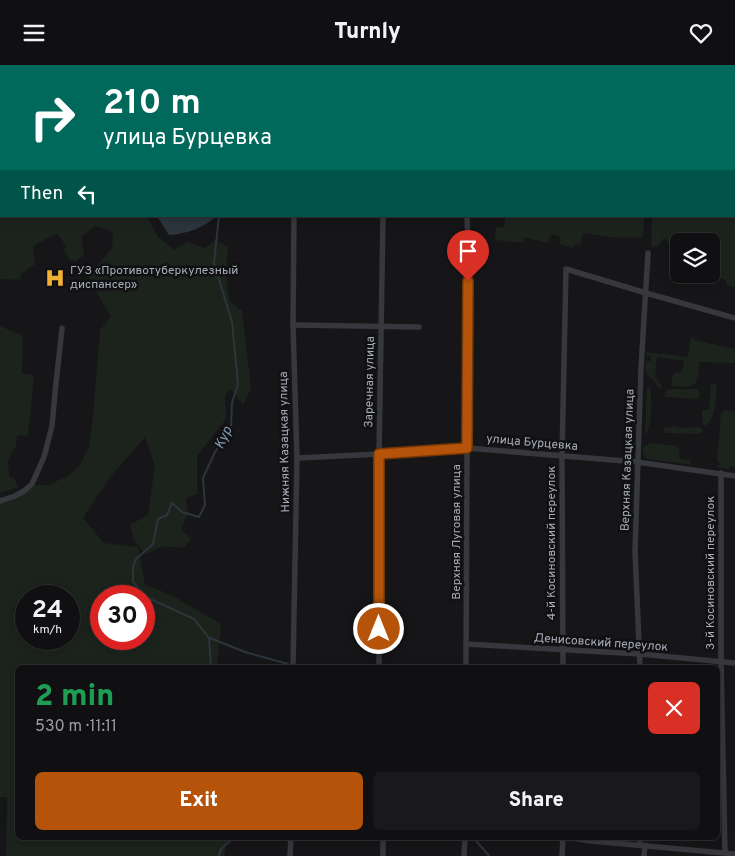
<!DOCTYPE html>
<meta charset="utf-8">
<style>
:root{--surface:#101012;--page:#19191b;--text:#f1f3f6;--muted:#9c9d9f;--line:#303032;--accent:#b45309}
body{margin:0;font-family:Overpass,sans-serif;background:var(--page);color:var(--text);height:100vh;display:flex;flex-direction:column;font-size:19px;white-space:nowrap}
*{box-sizing:border-box;margin:0}
p{font-size:16px;color:var(--muted)}
.icon{flex:none;width:28px;height:28px;fill:none;stroke:currentColor;stroke-width:2;stroke-linecap:round;stroke-linejoin:round}
.map{position:relative;flex:1;overflow:hidden}
.drawer{position:absolute;left:15px;top:600px;width:705px;height:175px;display:flex;flex-direction:column;background:var(--surface);border-radius:8px;box-shadow:0 2px 12px #0003,0 0 0 1px var(--line)}
.drawer>*{flex:none}
.banner{position:absolute;left:0px;top:0px;width:735px;height:152px;box-shadow:0 2px 12px #0003,0 0 0 1px var(--line);background:#00695c;color:#fff;overflow:hidden}
.fabs{position:absolute;left:670px;top:168px;display:grid;gap:10px}
.fabs a{display:grid;place-items:center;width:50px;height:50px;border-radius:8px;background:var(--surface);box-shadow:0 2px 12px #0003,0 0 0 1px var(--line);font-size:25px}
.speed{position:absolute;left:15px;top:520px;display:flex;gap:10px;font-size:25px;font-weight:700;text-align:center}
.speed>*{display:grid;place-content:center;width:65px;height:65px;border-radius:50%;background:var(--surface);box-shadow:0 2px 12px #0003,0 0 0 1px var(--line);line-height:1}
.speed small{font-size:12px;font-weight:400}
.speed .limit{border:8px solid #d22;background:#fff;color:#111}
.pin{position:absolute;display:grid;place-items:center;width:42px;height:42px;color:#fff;margin:-51px -21px;border-radius:50% 50% 50% 0;rotate:-45deg;box-shadow:0 0 5px #0007}
.pin .icon{rotate:45deg}
.me{position:absolute;width:55px;margin:-28px;rotate:0deg;stroke-linejoin:round;filter:drop-shadow(0 0 4px #0008)}
.turn{display:flex;align-items:center;gap:18px;height:105px;padding:0 20px;font-size:22px}
.turn .icon{width:65px;height:65px;stroke-width:2.5}
.turn b{display:block;font-size:35px;line-height:42px}
.then{display:flex;align-items:center;height:48px;padding:0 20px;background:#0003;gap:10px;font-size:19px}
.round{display:grid;place-items:center;flex:none;width:52px;height:52px;border-radius:8px;background:var(--page)}
.summary{display:flex;align-items:center;justify-content:space-between;height:85px;padding:0 20px}
h1{font-size:30px;font-weight:800;line-height:38px;color:#1e9e55}
.button{display:flex;gap:10px;margin-top:auto;padding:10px 20px}
.button a{flex:1;height:58px;border-radius:8px;background:var(--accent);color:#fff;font-size:20px;font-weight:800;line-height:58px;text-align:center}
.button a+a{background:var(--page);color:var(--text)}
header{display:flex;justify-content:space-between;align-items:center;height:65px;padding:0 20px;background:var(--surface);font-size:22px;font-weight:800}
.map>svg:first-child{display:block}
.green{fill:#1c231d;fill-rule:evenodd}
.water{fill:#2c353c}
.lines{fill:none;stroke-linecap:round;stroke-linejoin:round}
.stream{stroke:#2c353c;stroke-width:2}
.minor{stroke:#37383d;stroke-width:5.5}
.route-casing{stroke:#753606;stroke-width:12}
.route{stroke:#b45309;stroke-width:9}
.labels{text-anchor:middle;dominant-baseline:central;stroke-width:5;stroke-linejoin:round;paint-order:stroke}
.poi-label{font-size:12px;fill:#a8adb8;stroke:#111113;text-anchor:start}
.street-label{font-size:12px;fill:#a8adb8;stroke:#111113}
.water-label{font-size:14px;font-style:italic;fill:#7f9bb3;stroke:#111113}
</style>
<header><svg class="icon" aria-label="menu" viewBox="0 0 24 24"><path d="M4 6h16M4 12h16M4 18h16"/></svg>Turnly<svg class="icon" aria-label="heart" viewBox="0 0 24 24"><path d="M12 20l-8-8c-3-5 5-10 8-4 3-6 11-1 8 4z"/></svg></header>
<div class="map">
<svg width="735" height="791" viewBox="0 0 735 791">
<rect width="100%" height="100%" fill="#161618"/>
<g class="green">
<path d="M0,0H84L83,1H1V151H147L158,172L175,185L187,177L205,183L215,175L228,182L226,208L229,236L242,246L251,324L243,340L231,324L225,330L226,354L197,391V429L186,433L188,449L181,464L191,474L184,483L164,481L146,489L134,475L130,460L148,450L155,401L145,372L110,412L83,453L104,478L138,482L145,519L173,531L221,559L217,602H18V772L227,773L224,791H6L7,732H0V437L12,435L36,420H50L59,415L67,412L80,400L89,382L93,352L100,265L111,252L88,212L112,183L113,170L109,165L95,161L81,172L84,190L76,196L70,195L64,185L66,181L57,168L33,181L35,199L21,209L20,215L0,214ZM26,531H69V574H26ZM101,531H144V574H101Z"/>
<polygon points="734,88 735,88 735,222 726,220 726,215 704,209 711,209 711,176 679,176 679,183 672,180 664,173 659,181 652,182 651,177 652,151 734,151"/>
<path d="M501,151H644L643,172C623,174 604,172 583,168L580,180L575,179L574,183L559,179L561,172L551,169L548,178L524,172L523,178L495,175L496,162L504,163L505,153H501Z"/>
<polygon points="0,261 23,271 22,308 34,310 28,371 17,370 16,381 8,395 9,412 15,414 18,422 0,428"/>
<path d="M691,272L695,273L694,275L735,284V298L699,297L698,312H697C696,314 697,316 696,317C693,324 675,322 670,320L672,317V312L675,308L681,307V304L683,303L684,296L657,292L655,312L662,322L660,324L645,306L646,296H651V291H646V287L688,292Z"/>
<path d="M715,318L717,322C715,335 717,353 705,361L703,359L702,346L704,345H709L711,319Z"/>
<path d="M647,322L651,324C651,342 653,351 647,368H645Z"/>
<polygon points="675,324 699,324 699,334 664,332 665,328 667,325"/>
<polygon points="725,345 735,346 735,402 729,401 729,404 728,404 716,402 717,400 721,400 717,395 721,348"/>
<polygon points="674,361 681,363 700,362 702,364 703,366 699,369 665,368 664,365 665,362 669,363"/>
<polygon points="650,378 676,381 680,385 679,391 680,394 686,395 690,394 691,397 689,399 686,399 647,394 643,389 643,382"/>
</g>
<g class="water">
<polygon points="84,0 252,0 251,1 83,1"/>
<path d="M157,151H216C204,163 186,169 169,170Z"/>
</g>
<g class="lines">
<g class="stream">
<polyline points="143,531 133,516 133,502 136,494 153,479 158,454 167,450 172,438 182,447 199,452 205,440 203,413 215,387 231,362 232,338 238,319 232,257 214,198 219,151"/>
<polyline points="144,531 194,554 209,573 211,602"/>
<polyline points="210,573 245,587 288,599 292,602"/>
<polyline points="473,772 489,791"/>
<polyline points="219,791 221,784 232,774 231,772"/>
</g>
<g class="minor">
<polyline points="304,1 304,0"/>
<polyline points="385,1 385,0"/>
<polyline points="469,1 469,0"/>
<polyline points="550,1 550,0"/>
<polyline points="628,1 628,0"/>
<polyline points="734,13 735,7"/>
<polyline points="734,59 735,59"/>
<polyline points="293,260 419,262"/>
<polyline points="297,393 379,389 467,383 637,397 735,411"/>
<polyline points="721,408 721,597 725,787"/>
<polyline points="0,436 15,431 24,426 32,419 44,392 52,361 55,328 62,263"/>
<polyline points="466,579 640,589 735,598"/>
<polyline points="293,602 297,393 293,260 294,151"/>
<polyline points="379,602 379,389 383,151"/>
<polyline points="466,602 468,182 467,151"/>
<polyline points="563,602 562,391 566,204 646,228 735,253"/>
<polyline points="640,602 635,486 641,303 648,188"/>
<polyline points="565,772 591,776 735,789"/>
<polyline points="640,780 640,772"/>
<polyline points="290,791 291,772"/>
<polyline points="383,791 383,772"/>
<polyline points="464,791 465,772"/>
<polyline points="562,791 563,772"/>
<polyline points="644,791 645,780"/>
</g>
</g>
<g class="lines">
<defs>
<polyline id="route" points="379,564 379,389 467,383 468,216"/>
</defs>
<use href="#route" class="route-casing"/>
<use href="#route" class="route"/>
</g>
<defs>
<symbol id="hospital-bare" viewBox="-9 -9 18 18"><path d="M-5-5h3v3.5h4V-5h3V5h-3V1.5h-4V5h-3Z" fill="#f2b134" stroke="#111113" stroke-width="2.5" paint-order="stroke"/></symbol>
</defs>
<g fill-rule="evenodd">
<use href="#hospital-bare" x="41" y="199" width="28" height="28"/>
</g>
<g class="labels">
<g class="poi-label">
<text x="70" y="206">ГУЗ «Противотуберкулезный<tspan x="70" dy="14">диспансер»</tspan></text>
</g>
<g class="street-label">
<text transform="translate(370 317) rotate(-89)">Заречная улица</text>
<text transform="translate(285 377) rotate(-91)">Нижняя Казацкая улица</text>
<text transform="translate(532 378) rotate(5)">улица Бурцевка</text>
<text transform="translate(628 395) rotate(-88)">Верхняя Казацкая улица</text>
<text transform="translate(457 467) rotate(-90)">Верхняя Луговая улица</text>
<text transform="translate(552 478) rotate(-90)">4-й Косиновский переулок</text>
<text transform="translate(711 508) rotate(-90)">3-й Косиновский переулок</text>
<text transform="translate(601 578) rotate(4)">Денисовский переулок</text>
</g>
<g class="water-label">
<text transform="translate(224 373) rotate(-65)">Кур</text>
</g>
</g>
</svg>
<div class="fabs">
<a><svg class="icon" aria-label="layers" viewBox="0 0 24 24"><path d="M12 4l9 5-9 5-9-5zM3 14l9 5 9-5"/></svg></a>
</div>
<div class="speed"><div>24<small>km/h</small></div><div class="limit">30</div></div>
<div class="pin" style="left:468px;top:216px;background:#d93025"><svg class="icon" aria-label="arrive" viewBox="0 0 24 24"><path d="M6 21V4h12l-3 4 3 4H6"/></svg></div>
<svg class="me" style="left:379px;top:564px" viewBox="-20 -20 40 40"><circle r="17" fill="#b45309" stroke="#fff" stroke-width="3"/><path d="M0-11L8 9 0 5-8 9z" fill="#fff"/></svg>
<div class="banner">
<div class="turn"><svg class="icon" aria-label="right" viewBox="0 0 24 24"><path d="M7 20v-9h11M14 6l5 5-5 5"/></svg><div><b>210 m</b>улица Бурцевка</div></div>
<div class="then">Then<svg class="icon" aria-label="left" viewBox="0 0 24 24"><path d="M17 20v-9H6M10 6l-5 5 5 5"/></svg></div>
</div>
<section class="drawer">
<div class="summary"><div><h1>2 min</h1><p>530 m · 11:11</p></div><a class="round" style="background:#d93025;color:#fff"><svg class="icon" aria-label="close" viewBox="0 0 24 24"><path d="M6 6l12 12M18 6L6 18"/></svg></a></div>
<div class="button"><a>Exit</a><a>Share</a></div>
</section>
</div>
